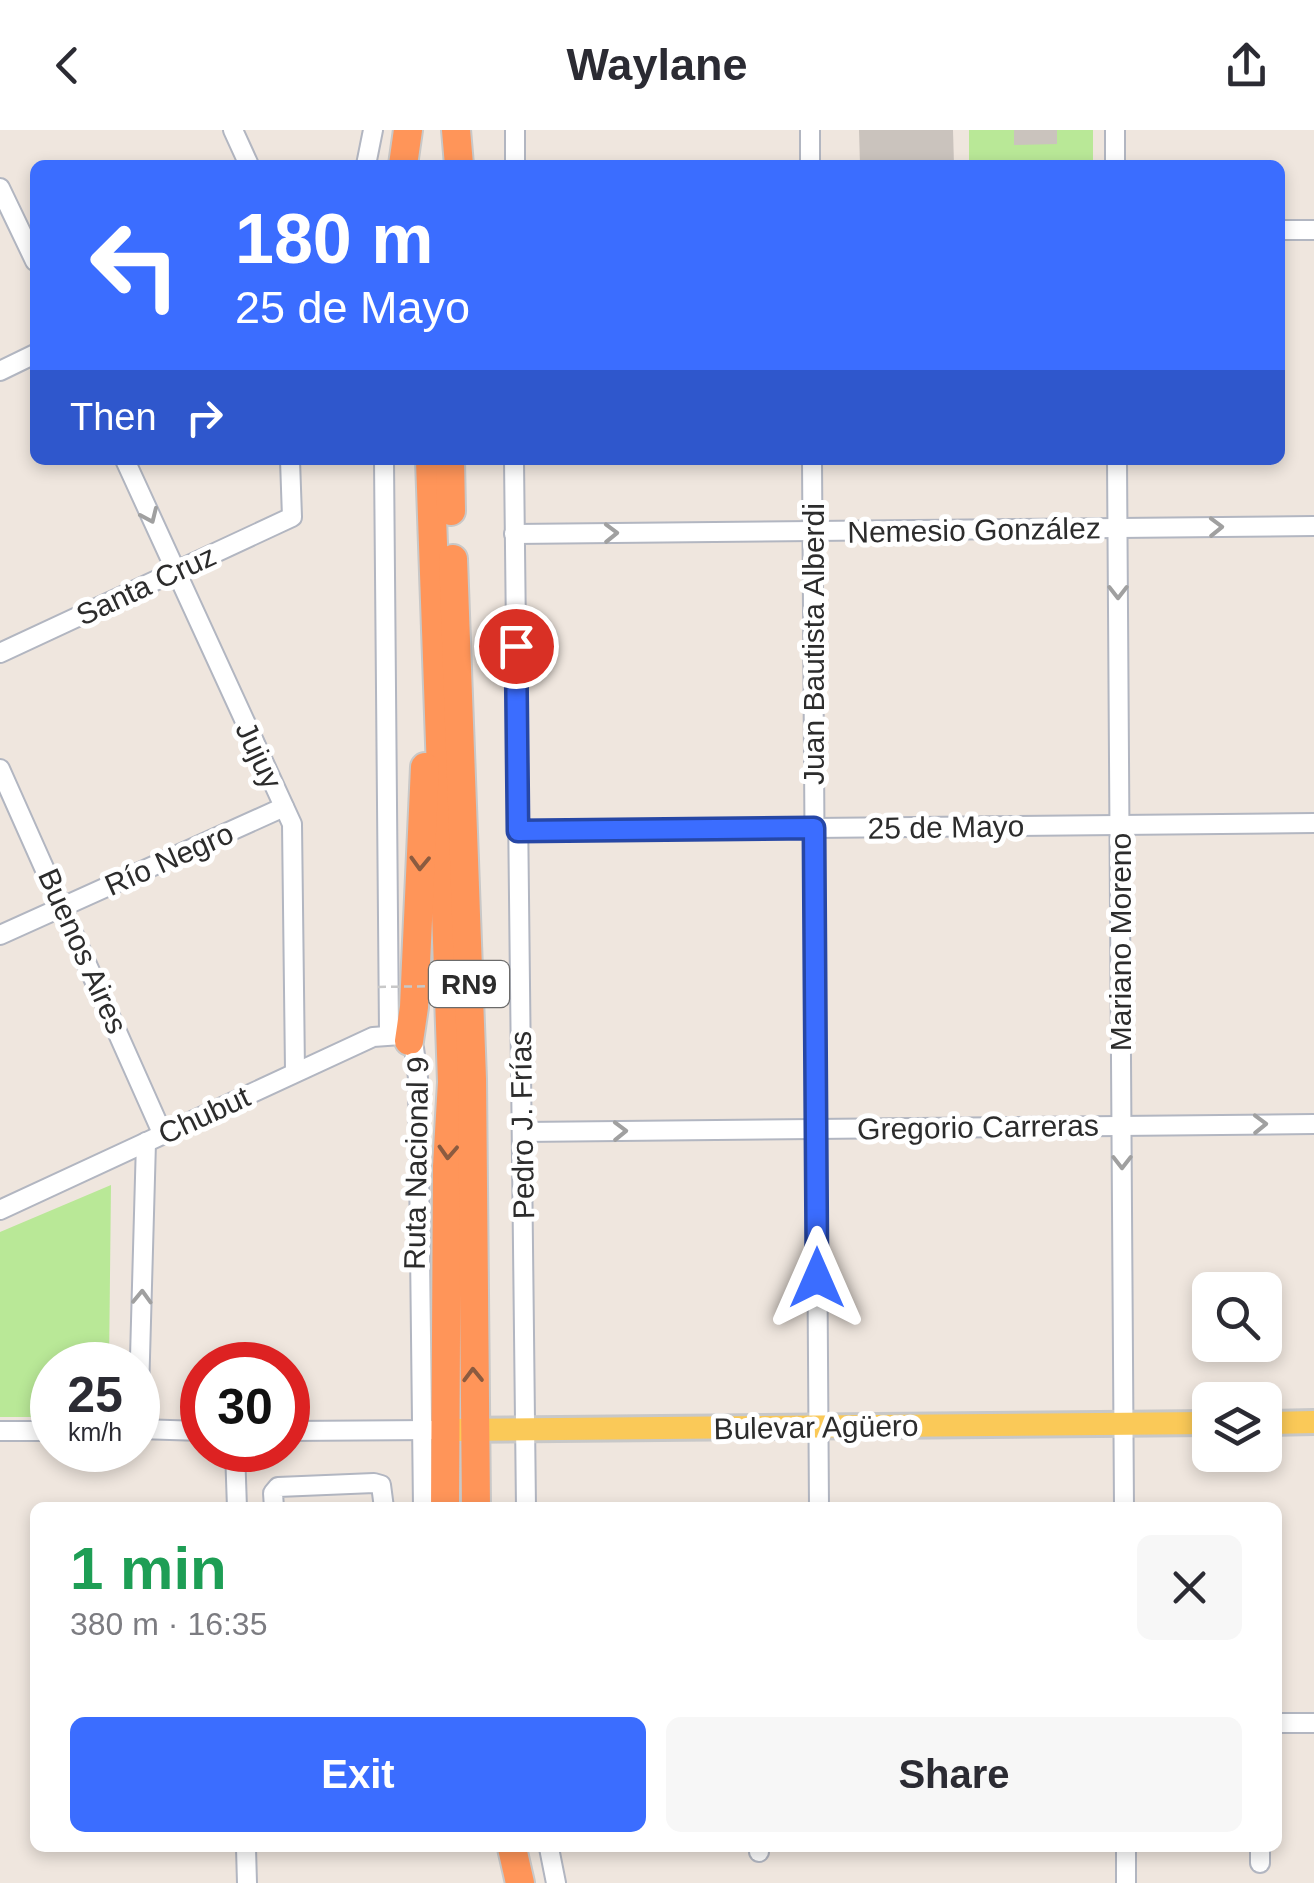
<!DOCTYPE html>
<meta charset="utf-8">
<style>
:root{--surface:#fff;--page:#f7f7f7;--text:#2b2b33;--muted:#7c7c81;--accent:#3b6dff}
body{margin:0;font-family:Arial,sans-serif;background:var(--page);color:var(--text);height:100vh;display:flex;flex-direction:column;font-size:38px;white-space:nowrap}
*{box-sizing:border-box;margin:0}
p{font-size:32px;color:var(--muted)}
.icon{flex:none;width:55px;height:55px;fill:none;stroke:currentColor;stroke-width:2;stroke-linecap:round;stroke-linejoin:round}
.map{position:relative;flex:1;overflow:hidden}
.side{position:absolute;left:30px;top:1372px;width:1252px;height:350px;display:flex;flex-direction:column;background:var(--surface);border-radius:15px;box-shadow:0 5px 15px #0003}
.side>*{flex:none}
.guide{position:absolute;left:30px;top:30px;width:1255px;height:305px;border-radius:15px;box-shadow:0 5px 15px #0003;background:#3b6dff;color:#fff;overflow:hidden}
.tools{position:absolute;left:1192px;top:1142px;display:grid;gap:20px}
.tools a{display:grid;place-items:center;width:90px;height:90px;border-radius:15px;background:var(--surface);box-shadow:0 5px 15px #0003;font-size:50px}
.speed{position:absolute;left:30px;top:1212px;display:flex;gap:20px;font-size:50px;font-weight:700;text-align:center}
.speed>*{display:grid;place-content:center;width:130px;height:130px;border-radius:50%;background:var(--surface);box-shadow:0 5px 15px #0003;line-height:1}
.speed small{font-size:25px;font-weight:400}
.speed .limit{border:15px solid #d22;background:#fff;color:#111}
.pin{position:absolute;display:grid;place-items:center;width:85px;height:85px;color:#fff;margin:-42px;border:5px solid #fff;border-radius:50%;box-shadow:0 2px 10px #0007}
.me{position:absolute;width:110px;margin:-55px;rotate:0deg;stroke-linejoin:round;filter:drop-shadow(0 0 8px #0008)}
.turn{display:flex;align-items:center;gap:35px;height:210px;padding:0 40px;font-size:45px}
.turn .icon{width:130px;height:130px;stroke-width:2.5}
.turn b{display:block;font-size:70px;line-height:85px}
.then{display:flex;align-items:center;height:95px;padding:0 40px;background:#0003;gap:20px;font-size:38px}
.round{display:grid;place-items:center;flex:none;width:105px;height:105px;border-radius:15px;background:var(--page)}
.overview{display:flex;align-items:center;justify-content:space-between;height:170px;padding:0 40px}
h1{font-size:60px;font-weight:700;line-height:75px;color:#1e9e55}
.action{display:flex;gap:20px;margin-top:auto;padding:20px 40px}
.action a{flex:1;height:115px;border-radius:15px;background:var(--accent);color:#fff;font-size:40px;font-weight:700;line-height:115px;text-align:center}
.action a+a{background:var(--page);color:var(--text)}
header{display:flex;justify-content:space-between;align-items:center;height:130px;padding:0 40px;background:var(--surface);font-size:45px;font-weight:700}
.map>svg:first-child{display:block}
.green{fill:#b9e897}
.building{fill:#cac3bd}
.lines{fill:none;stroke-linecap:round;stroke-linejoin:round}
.minor-casing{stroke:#b2b6c1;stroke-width:22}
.major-casing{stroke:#c8c8c8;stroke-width:28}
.highway-casing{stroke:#c8c8c8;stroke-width:32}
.minor{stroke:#fff;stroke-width:18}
.major{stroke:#fac958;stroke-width:22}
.highway{stroke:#ff9559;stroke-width:28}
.path-bridge{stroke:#c8c8c8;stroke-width:2.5;stroke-dasharray:8 5;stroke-linecap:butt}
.oneway{stroke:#a0a0a0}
.oneway2{stroke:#8b5b40}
.route-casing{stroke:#2647a6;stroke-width:25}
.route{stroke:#3b6dff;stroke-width:18}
.labels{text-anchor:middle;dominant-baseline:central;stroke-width:10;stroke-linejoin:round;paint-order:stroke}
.shield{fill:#fff;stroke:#6b6b6b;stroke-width:2.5}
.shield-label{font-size:28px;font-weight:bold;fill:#2c2c2c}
.street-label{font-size:30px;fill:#2c2c2c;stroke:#fff}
</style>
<header><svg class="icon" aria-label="back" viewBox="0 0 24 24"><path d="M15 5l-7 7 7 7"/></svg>Waylane<svg class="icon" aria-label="share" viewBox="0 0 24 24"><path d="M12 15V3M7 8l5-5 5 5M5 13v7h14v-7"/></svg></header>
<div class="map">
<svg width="1314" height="1753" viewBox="0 0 1314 1753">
<rect width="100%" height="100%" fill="#efe6de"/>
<g class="green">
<rect x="969" y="0" width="124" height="35"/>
<polygon points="111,1055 109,1235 52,1235 52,1287 0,1287 0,1102"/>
</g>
<g class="building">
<polygon points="859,0 953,0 954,35 860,35"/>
<polygon points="1014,0 1057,0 1057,14 1014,15"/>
</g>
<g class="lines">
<defs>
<g id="minor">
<polyline points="233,0 249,35"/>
<polyline points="810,0 810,35"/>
<polyline points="1115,0 1115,35"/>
<polyline points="366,35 373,0"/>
<polyline points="515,35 515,0"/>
<polyline points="0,58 35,131"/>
<polyline points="1280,100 1314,100"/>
<polyline points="0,241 35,224"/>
<polyline points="125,330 292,694 295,941"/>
<polyline points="384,330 389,903"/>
<polyline points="514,330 526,1378"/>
<polyline points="812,330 819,1378"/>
<polyline points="1117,330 1124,1378"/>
<polyline points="514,404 1314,396"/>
<polyline points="0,523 292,387 290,330"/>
<polyline points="0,639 163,1005"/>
<polyline points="519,701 1314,693"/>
<polyline points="0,805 284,677"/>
<polyline points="523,1002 1314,994"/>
<polyline points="0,1080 373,907 401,905 414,918 418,948 423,1378"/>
<polyline points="138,1299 146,1012"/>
<polyline points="138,1299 202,1301"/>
<polyline points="0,1301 52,1301"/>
<polyline points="288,1301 432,1300"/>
<polyline points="235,1320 237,1378"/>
<polyline points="274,1378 273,1363 278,1357 374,1353 381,1355 384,1378"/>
<polyline points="1278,1593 1314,1593"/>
<polyline points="246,1718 247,1753"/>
<polyline points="549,1718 556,1753"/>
<polyline points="1126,1718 1126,1753"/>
<polyline points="759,1722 759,1718"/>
<polyline points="1260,1733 1260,1718"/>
</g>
<g id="major">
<polyline points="1265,1293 1314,1292"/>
<polyline points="446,1300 1210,1293"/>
</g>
<g id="highway">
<polyline points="456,0 459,35"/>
<polyline points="403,35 408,0"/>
<polyline points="430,330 452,952 447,1036 445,1378"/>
<polyline points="450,330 451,381"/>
<polyline points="453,429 472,949 476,1378"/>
<polyline points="409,911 414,877 425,637"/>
<polyline points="512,1718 520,1753"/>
</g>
</defs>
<use href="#minor" class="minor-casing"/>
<use href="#major" class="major-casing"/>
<use href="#highway" class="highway-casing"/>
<use href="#minor" class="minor"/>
<use href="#major" class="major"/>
<use href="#highway" class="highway"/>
<polyline class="path-bridge" points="378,857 505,855"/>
</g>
<defs><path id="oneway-chevron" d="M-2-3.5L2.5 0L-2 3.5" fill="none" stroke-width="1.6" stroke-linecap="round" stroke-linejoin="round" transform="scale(2.5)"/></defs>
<g class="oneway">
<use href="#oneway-chevron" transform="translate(150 386) rotate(66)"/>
<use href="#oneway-chevron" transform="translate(1216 397) rotate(-1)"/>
<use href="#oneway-chevron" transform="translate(611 403) rotate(-1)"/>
<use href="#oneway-chevron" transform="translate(1118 462) rotate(90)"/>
<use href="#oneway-chevron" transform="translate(1260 994) rotate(-1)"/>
<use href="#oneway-chevron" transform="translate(620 1001) rotate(-1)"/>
<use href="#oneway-chevron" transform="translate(1122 1032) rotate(90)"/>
<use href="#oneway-chevron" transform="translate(142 1167) rotate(-88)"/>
</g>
<g class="oneway2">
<use href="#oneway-chevron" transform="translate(420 733) rotate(92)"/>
<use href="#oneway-chevron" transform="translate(448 1022) rotate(93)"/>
<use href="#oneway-chevron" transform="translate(473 1245) rotate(-91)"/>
</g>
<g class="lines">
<defs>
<polyline id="route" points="516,516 518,701 814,698 817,1148"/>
</defs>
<use href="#route" class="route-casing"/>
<use href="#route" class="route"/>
</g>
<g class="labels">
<rect class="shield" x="429" y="831" width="80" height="46" rx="8"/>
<g class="shield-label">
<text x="469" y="854">RN9</text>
</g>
<g class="street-label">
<text transform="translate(974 400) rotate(-1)">Nemesio González</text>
<text transform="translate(146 455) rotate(-25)">Santa Cruz</text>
<text transform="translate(813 514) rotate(-90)">Juan Bautista Alberdi</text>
<text transform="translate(259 625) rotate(65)">Jujuy</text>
<text transform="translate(946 697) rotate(-1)">25 de Mayo</text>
<text transform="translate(169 729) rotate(-24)">Río Negro</text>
<text transform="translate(1120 812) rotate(-90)">Mariano Moreno</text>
<text transform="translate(83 821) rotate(66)">Buenos Aires</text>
<text transform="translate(204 985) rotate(-25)">Chubut</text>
<text transform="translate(522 995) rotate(-91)">Pedro J. Frías</text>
<text transform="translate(978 997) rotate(-1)">Gregorio Carreras</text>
<text transform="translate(416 1033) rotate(-89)">Ruta Nacional 9</text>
<text transform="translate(816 1297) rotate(-1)">Bulevar Agüero</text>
</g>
</g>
</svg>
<div class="tools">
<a><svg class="icon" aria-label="search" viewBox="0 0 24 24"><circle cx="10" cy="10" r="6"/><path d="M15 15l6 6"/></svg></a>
<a><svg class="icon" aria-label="layers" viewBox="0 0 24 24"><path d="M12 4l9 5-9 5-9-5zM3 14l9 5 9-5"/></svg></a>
</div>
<div class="speed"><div>25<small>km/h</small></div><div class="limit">30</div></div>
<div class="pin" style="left:516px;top:516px;background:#d93025"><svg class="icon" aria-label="arrive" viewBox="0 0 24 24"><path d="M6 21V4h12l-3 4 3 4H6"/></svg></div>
<svg class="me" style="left:817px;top:1148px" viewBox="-20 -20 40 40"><path d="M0-17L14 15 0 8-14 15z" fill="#3b6dff" stroke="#fff" stroke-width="4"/></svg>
<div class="guide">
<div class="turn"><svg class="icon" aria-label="left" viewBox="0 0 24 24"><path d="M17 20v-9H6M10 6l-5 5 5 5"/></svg><div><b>180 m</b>25 de Mayo</div></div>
<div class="then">Then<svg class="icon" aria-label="right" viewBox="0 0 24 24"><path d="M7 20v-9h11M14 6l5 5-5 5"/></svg></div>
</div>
<section class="side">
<div class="overview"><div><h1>1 min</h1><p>380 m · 16:35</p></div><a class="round"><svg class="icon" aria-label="close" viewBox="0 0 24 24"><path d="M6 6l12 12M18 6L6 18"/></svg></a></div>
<div class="action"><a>Exit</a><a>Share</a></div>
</section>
</div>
